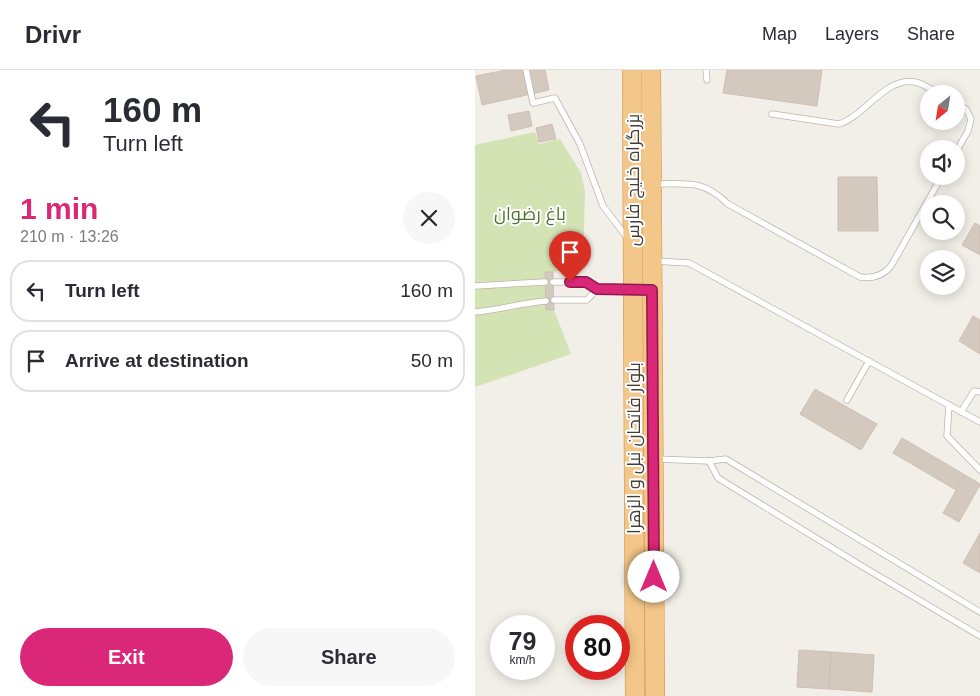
<!DOCTYPE html>
<meta charset="utf-8">
<style>
:root{--surface:#fff;--page:#f7f7f7;--text:#2b2b33;--muted:#7c7c81;--line:#e1e1e2;--accent:#db2777}
body{margin:0;font-family:Arial,Cairo,sans-serif;background:var(--page);color:var(--text);height:100vh;display:flex;flex-direction:column;font-size:19px;white-space:nowrap}
*{box-sizing:border-box;margin:0}
p{font-size:16px;color:var(--muted)}
.icon{flex:none;width:28px;height:28px;fill:none;stroke:currentColor;stroke-width:2;stroke-linecap:round;stroke-linejoin:round}
.map{position:relative;flex:1;overflow:hidden}
.side{display:flex;flex-direction:column;background:var(--surface);width:475px}
.side>*{flex:none}
.guide{background:#fff;color:var(--text);overflow:hidden}
.needle{width:32px;rotate:210deg}
.fabs{position:absolute;left:445px;top:15px;display:grid;gap:10px}
.fabs a{display:grid;place-items:center;width:45px;height:45px;border-radius:50%;background:var(--surface);box-shadow:0 2px 12px #0003;font-size:25px}
.speed{position:absolute;left:15px;top:545px;display:flex;gap:10px;font-size:25px;font-weight:700;text-align:center}
.speed>*{display:grid;place-content:center;width:65px;height:65px;border-radius:50%;background:var(--surface);box-shadow:0 2px 12px #0003;line-height:1}
.speed small{font-size:12px;font-weight:400}
.speed .limit{border:8px solid #d22;background:#fff;color:#111}
.pin{position:absolute;display:grid;place-items:center;width:42px;height:42px;color:#fff;margin:-51px -21px;border-radius:50% 50% 50% 0;rotate:-45deg;box-shadow:0 0 5px #0007}
.pin .icon{rotate:45deg}
.me{position:absolute;width:55px;margin:-28px;rotate:0deg;stroke-linejoin:round;filter:drop-shadow(0 0 4px #0008)}
.turn{display:flex;align-items:center;gap:18px;height:105px;padding:0 20px;font-size:22px}
.turn .icon{width:65px;height:65px;stroke-width:2.5}
.turn b{display:block;font-size:35px;line-height:42px}
.round{display:grid;place-items:center;flex:none;width:52px;height:52px;border-radius:26px;background:var(--page)}
.headline{display:flex;align-items:center;justify-content:space-between;height:85px;padding:0 20px}
h1{font-size:30px;font-weight:700;line-height:38px;color:var(--accent)}
.button{display:flex;gap:10px;margin-top:auto;padding:10px 20px}
.button a{flex:1;height:58px;border-radius:30px;background:var(--accent);color:#fff;font-size:20px;font-weight:700;line-height:58px;text-align:center}
.button a+a{background:var(--page);color:var(--text)}
ul{padding:0;list-style:none}
li{display:flex;align-items:center;gap:15px;height:62px;margin:0 10px 8px;padding:0 10px;border:2px solid var(--line);border-radius:20px}
li div{flex:1}
li b{display:block;font-size:19px}
li em{font-style:normal}
header{display:flex;align-items:center;gap:30px;box-sizing:border-box;height:70px;padding:0 25px;background:var(--surface);border-bottom:1px solid var(--line)}
header strong{font-size:24px}
nav{display:flex;gap:28px;margin-inline-start:auto;font-size:18px}
main{display:flex;flex:1;min-height:0}
.map>svg:first-child{display:block}
.green{fill:#d3e3b4}
.building{fill:#d3c9be;stroke:#cdc0b2}
.lines{fill:none;stroke-linecap:round;stroke-linejoin:round}
.service-casing{stroke:#bdb5ab;stroke-width:7}
.trunk-casing{stroke:#d08e44;stroke-width:20}
.service{stroke:#fff;stroke-width:5.5}
.trunk{stroke:#f3c689;stroke-width:19}
.route-casing{stroke:#8e194d;stroke-width:12}
.route{stroke:#db2777;stroke-width:9}
.labels{text-anchor:middle;dominant-baseline:central;stroke-width:4;stroke-linejoin:round;paint-order:stroke}
.street-label{font-size:18px;fill:#453e37;stroke:#fff}
.park-label{font-size:18px;fill:#50722f;stroke:#fff}
</style>
<header>
<strong>Drivr</strong>
<nav><a>Map</a><a>Layers</a><a>Share</a></nav>
</header>
<main>
<section class="side">
<div class="guide">
<div class="turn"><svg class="icon" aria-label="left" viewBox="0 0 24 24"><path d="M17 20v-9H6M10 6l-5 5 5 5"/></svg><div><b>160 m</b>Turn left</div></div>
</div>
<div class="headline"><div><h1>1 min</h1><p>210 m · 13:26</p></div><a class="round"><svg class="icon" aria-label="close" viewBox="0 0 24 24"><path d="M6 6l12 12M18 6L6 18"/></svg></a></div>
<ul>
<li><svg class="icon" aria-label="left" viewBox="0 0 24 24"><path d="M17 20v-9H6M10 6l-5 5 5 5"/></svg><div><b>Turn left</b></div><em>160 m</em></li>
<li><svg class="icon" aria-label="arrive" viewBox="0 0 24 24"><path d="M6 21V4h12l-3 4 3 4H6"/></svg><div><b>Arrive at destination</b></div><em>50 m</em></li>
</ul>
<div class="button"><a>Exit</a><a>Share</a></div>
</section>
<div class="map">
<svg width="505" height="626" viewBox="0 0 505 626">
<rect width="100%" height="100%" fill="#f2eee8"/>
<polygon class="green" points="60,62 64,74 85,69 106,103 110,121 108,196 78,202 79,240 96,284 0,317 0,75"/>
<g class="building">
<polygon points="31,0 70,0 74,20 7,35 1,6"/>
<polygon points="252,0 347,0 342,36 248,23"/>
<polygon points="54,41 57,56 36,61 33,45"/>
<polygon points="77,54 81,69 64,72 61,58"/>
<polygon points="363,107 402,107 403,161 363,161"/>
<polygon points="500,153 505,156 505,185 487,175"/>
<polygon points="70,202 78,202 79,240 71,240"/>
<polygon points="498,246 505,250 505,284 484,271"/>
<polygon points="340,319 402,354 386,380 325,344"/>
<polygon points="427,368 490,405 481,420 418,383"/>
<polygon points="490,405 505,414 505,415 484,452 468,443"/>
<polygon points="505,463 505,503 488,493"/>
<polygon points="324,580 356,582 354,619 322,617"/>
<polygon points="356,582 399,585 397,622 354,619"/>
</g>
<g class="lines">
<defs>
<g id="service">
<polyline points="51,0 58,33 80,28 105,74 128,136 153,169"/>
<polyline points="231,0 232,10"/>
<polyline points="481,34 491,39 496,49 493,61 481,82"/>
<path d="M297,44L364,54C390,46 411,6 440,12C449,14 456,19 464,24"/>
<path d="M179,114C212,114 227,109 253,134L385,207C398,209 408,206 416,196L467,106"/>
<polyline points="179,191 214,193 505,352"/>
<polyline points="78,212 111,212 122,219 156,220"/>
<polyline points="0,216 70,212"/>
<polyline points="79,230 112,230 122,219"/>
<path d="M0,242C24,240 46,233 71,231"/>
<polyline points="372,330 394,291"/>
<polyline points="474,335 472,366 505,400"/>
<polyline points="486,342 499,321 505,322"/>
<polyline points="180,389 234,391"/>
<polyline points="505,542 251,389 234,391 243,408 385,495 505,566"/>
</g>
<g id="trunk">
<polyline points="157,0 160,626"/>
<polyline points="176,0 180,626"/>
</g>
</defs>
<use href="#service" class="service-casing"/>
<use href="#trunk" class="trunk-casing"/>
<use href="#service" class="service"/>
<use href="#trunk" class="trunk"/>
</g>
<g class="lines">
<defs>
<polyline id="route" points="95,212 111,212 122,219 177,220 179,507"/>
</defs>
<use href="#route" class="route-casing"/>
<use href="#route" class="route"/>
</g>
<g class="labels">
<g class="street-label">
<text transform="translate(158 110) rotate(-90)">بزرگراه خلیج فارس</text>
<text transform="translate(159 378) rotate(-90)">بلوار فاتحان نبل و الزهرا</text>
</g>
<g class="park-label">
<text x="55" y="144">باغ رضوان</text>
</g>
</g>
</svg>
<div class="fabs">
<a><svg class="needle" viewBox="-14 -14 28 28"><path d="M0-13l5 13h-10z" fill="#e53935"/><path d="M0 13l5-13h-10z" fill="#7c7c81"/></svg></a>
<a><svg class="icon" aria-label="sound" viewBox="0 0 24 24"><path d="M4 9h4l5-4v14l-5-4H4zM17 9q2 3 0 6"/></svg></a>
<a><svg class="icon" aria-label="search" viewBox="0 0 24 24"><circle cx="10" cy="10" r="6"/><path d="M15 15l6 6"/></svg></a>
<a><svg class="icon" aria-label="layers" viewBox="0 0 24 24"><path d="M12 4l9 5-9 5-9-5zM3 14l9 5 9-5"/></svg></a>
</div>
<div class="speed"><div>79<small>km/h</small></div><div class="limit">80</div></div>
<div class="pin" style="left:95px;top:212px;background:#d93025"><svg class="icon" aria-label="arrive" viewBox="0 0 24 24"><path d="M6 21V4h12l-3 4 3 4H6"/></svg></div>
<svg class="me" style="left:179px;top:507px" viewBox="-20 -20 40 40"><circle r="19" fill="#fff"/><path d="M0-13L10 11 0 6-10 11z" fill="#db2777"/></svg>
</div>
</main>
